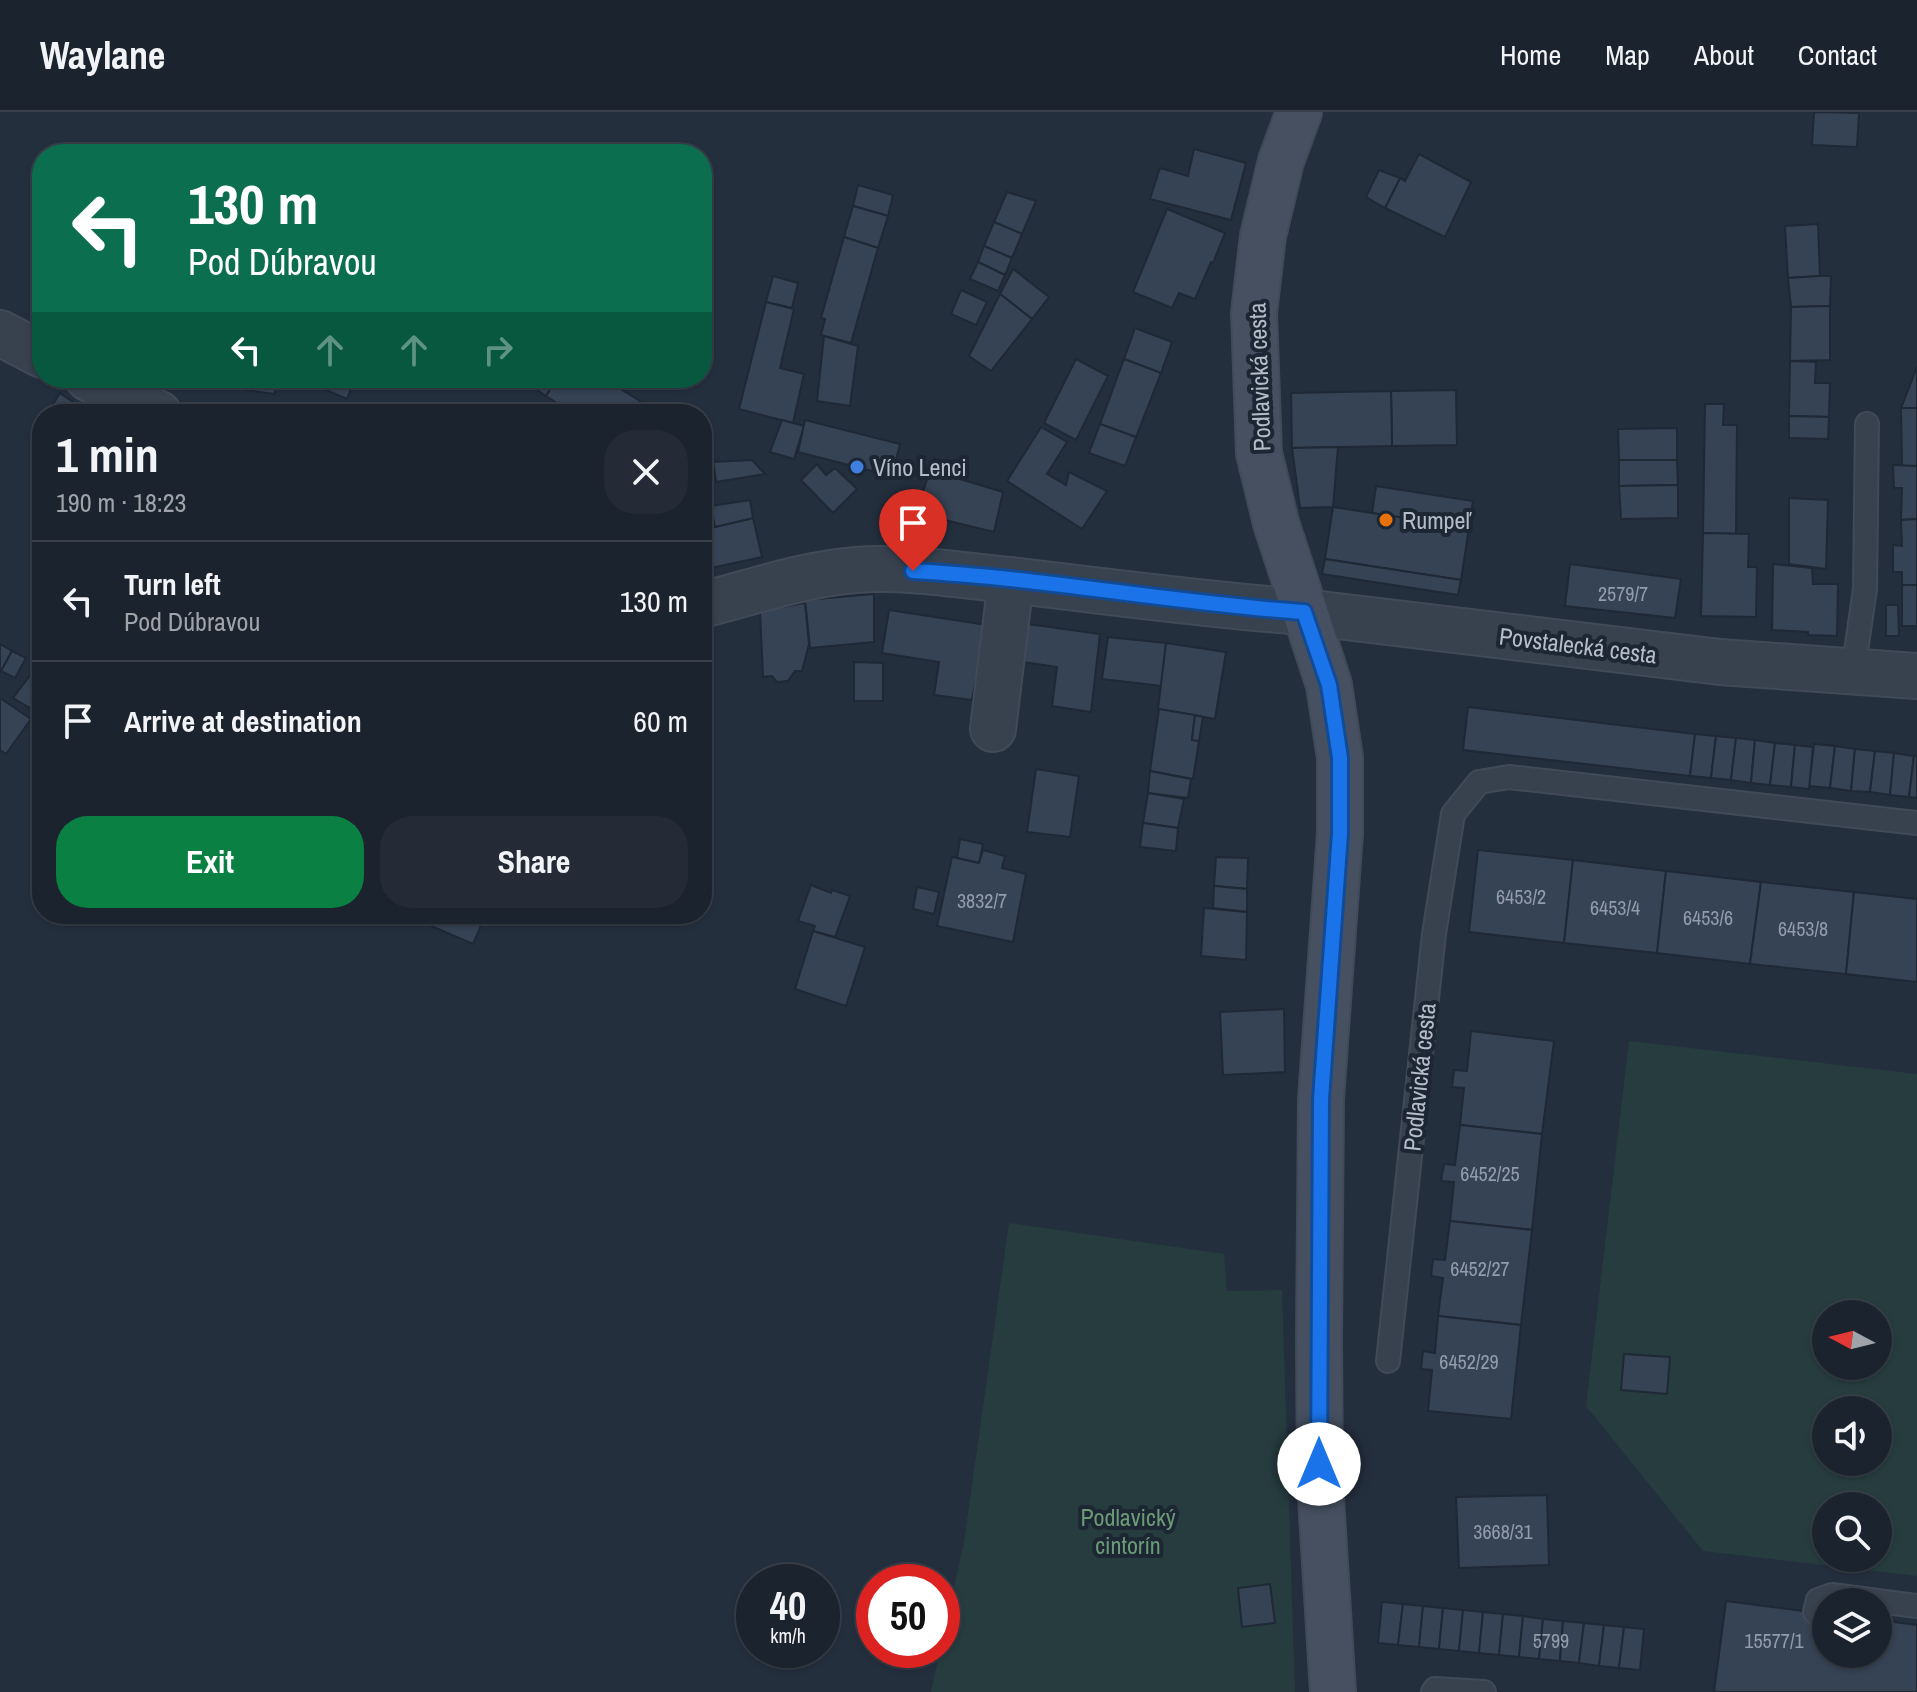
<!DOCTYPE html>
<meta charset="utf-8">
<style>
:root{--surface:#1b232e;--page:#242b36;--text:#f1f3f6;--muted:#a0a4aa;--line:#39404a;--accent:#0b8043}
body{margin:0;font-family:"Archivo Narrow",sans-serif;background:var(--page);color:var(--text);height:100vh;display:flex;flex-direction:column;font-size:30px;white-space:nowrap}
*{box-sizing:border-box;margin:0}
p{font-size:26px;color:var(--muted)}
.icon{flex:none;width:44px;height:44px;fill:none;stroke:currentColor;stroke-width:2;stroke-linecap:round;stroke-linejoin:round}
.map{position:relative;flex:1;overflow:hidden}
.side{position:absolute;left:32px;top:292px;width:680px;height:520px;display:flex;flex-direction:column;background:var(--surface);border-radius:32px;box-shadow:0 2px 6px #0004,0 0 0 2px var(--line)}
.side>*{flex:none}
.top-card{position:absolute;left:32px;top:32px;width:680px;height:244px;border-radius:32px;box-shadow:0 2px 6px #0004,0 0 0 2px var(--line);background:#0b6e4f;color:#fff;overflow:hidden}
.needle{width:52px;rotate:277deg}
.controls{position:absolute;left:1812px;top:1188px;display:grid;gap:16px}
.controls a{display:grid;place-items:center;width:80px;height:80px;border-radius:50%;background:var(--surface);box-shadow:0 2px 6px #0004,0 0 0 2px var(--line);font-size:40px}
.speed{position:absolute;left:736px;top:1452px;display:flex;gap:16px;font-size:40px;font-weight:700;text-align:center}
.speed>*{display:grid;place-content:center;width:104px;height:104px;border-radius:50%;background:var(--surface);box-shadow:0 2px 6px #0004,0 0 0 2px var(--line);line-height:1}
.speed small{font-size:20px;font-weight:400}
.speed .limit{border:12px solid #d22;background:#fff;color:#111}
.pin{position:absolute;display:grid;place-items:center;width:68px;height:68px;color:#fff;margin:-82px -34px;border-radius:50% 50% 50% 0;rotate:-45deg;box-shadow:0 0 8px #0007}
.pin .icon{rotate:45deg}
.me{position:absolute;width:88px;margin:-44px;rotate:0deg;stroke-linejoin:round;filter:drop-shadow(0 0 6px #0008)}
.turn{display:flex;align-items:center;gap:28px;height:168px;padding:0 24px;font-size:36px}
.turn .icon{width:104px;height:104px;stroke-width:2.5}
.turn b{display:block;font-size:56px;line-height:68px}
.lanes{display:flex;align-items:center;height:76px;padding:0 24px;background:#0003;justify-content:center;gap:40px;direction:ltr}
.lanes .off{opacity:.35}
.round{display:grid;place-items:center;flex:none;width:84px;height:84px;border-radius:32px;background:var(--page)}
.headline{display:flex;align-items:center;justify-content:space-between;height:136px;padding:0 24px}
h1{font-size:48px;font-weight:700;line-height:60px}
.action{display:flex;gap:16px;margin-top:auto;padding:16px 24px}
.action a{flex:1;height:92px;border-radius:32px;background:var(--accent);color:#fff;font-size:32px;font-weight:700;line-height:92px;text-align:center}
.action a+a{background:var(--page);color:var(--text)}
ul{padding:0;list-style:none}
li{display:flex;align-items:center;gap:24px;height:120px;padding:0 24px;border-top:2px solid var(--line)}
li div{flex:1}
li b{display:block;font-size:30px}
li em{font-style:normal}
header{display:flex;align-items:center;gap:48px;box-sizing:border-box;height:112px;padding:0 40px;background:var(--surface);border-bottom:2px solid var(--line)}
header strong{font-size:38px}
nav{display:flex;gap:44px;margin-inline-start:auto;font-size:28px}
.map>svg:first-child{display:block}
.green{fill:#263c3f;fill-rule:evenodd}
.building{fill:#364354;stroke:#1f2835;stroke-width:2}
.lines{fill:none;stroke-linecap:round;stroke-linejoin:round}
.service-casing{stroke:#414a57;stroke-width:26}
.minor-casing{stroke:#414a57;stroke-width:48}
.secondary-casing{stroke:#414a57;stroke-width:48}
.service{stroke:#38414e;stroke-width:22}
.minor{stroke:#38414e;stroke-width:44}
.secondary{stroke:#465061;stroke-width:44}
.route-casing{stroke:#114b97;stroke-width:20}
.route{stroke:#1a73e8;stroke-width:14}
.shop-dot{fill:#3f7fe0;stroke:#1d2633;stroke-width:3}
.food-dot{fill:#e8710a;stroke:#1d2633;stroke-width:3}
.labels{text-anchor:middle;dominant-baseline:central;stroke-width:8;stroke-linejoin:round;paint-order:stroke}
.number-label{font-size:20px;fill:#929caa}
.street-label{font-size:24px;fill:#b4bcc9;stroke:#1d2633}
.poi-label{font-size:24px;fill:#b4bcc9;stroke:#1d2633;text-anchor:start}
.park-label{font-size:24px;fill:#6b9a76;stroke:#1d2633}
</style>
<header>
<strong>Waylane</strong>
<nav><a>Home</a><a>Map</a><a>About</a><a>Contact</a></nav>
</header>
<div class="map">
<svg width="1917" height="1580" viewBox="0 0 1917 1580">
<rect width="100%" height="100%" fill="#242f3e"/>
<g class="green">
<path d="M1629,929L1917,962V1464L1703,1439L1586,1294ZM1826,1202H1878V1254H1826ZM1826,1298H1878V1350H1826ZM1826,1394H1878V1446H1826Z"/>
<polygon points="1009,1111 1224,1142 1227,1179 1282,1178 1295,1580 931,1580 940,1538 942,1538 942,1529 964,1430"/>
</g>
<g class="building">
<polygon points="1814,0 1859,1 1857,35 1812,33"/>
<polygon points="1194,37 1246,51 1231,108 1150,87 1160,56 1188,64"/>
<polygon points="1419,42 1471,70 1445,125 1385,96 1400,66 1405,69"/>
<polygon points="1379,58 1400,66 1385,96 1366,85"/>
<polygon points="858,73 893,83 888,104 853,94"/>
<polygon points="1007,80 1036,89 1022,122 994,110"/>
<polygon points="853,94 888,104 878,136 844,125"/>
<polygon points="1167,97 1225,121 1213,151 1211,150 1195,187 1179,181 1172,196 1133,180"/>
<polygon points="994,110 1022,122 1012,146 984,134"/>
<polygon points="1818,112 1820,164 1788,166 1785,114"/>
<polygon points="844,125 878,136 851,231 821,223 825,207 821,206"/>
<polygon points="984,134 1012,146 1005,163 978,150"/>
<polygon points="978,150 1005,163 998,179 970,167"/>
<polygon points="1013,157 1049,185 1032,207 1000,182"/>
<polygon points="773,164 798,171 792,196 766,190"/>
<polygon points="1820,164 1831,164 1830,194 1791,195 1788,166"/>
<polygon points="961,178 987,190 976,213 951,202"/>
<polygon points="1000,182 1032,207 991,259 969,244"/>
<polygon points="766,190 794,197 780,256 804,262 793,311 739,297"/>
<polygon points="1830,194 1830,248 1790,249 1791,195"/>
<polygon points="1135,216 1172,230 1161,261 1124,247"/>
<polygon points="824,224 858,234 850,294 817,289"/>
<polygon points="1076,247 1108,264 1076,328 1044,311"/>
<polygon points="1124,247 1161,261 1136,325 1100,312"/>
<polygon points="1790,249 1816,250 1815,271 1830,271 1829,305 1789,304"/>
<polygon points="1917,255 1917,296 1901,296"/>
<polygon points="251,266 280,266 274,282 246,278"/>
<polygon points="298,266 355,266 347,287"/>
<polygon points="519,266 557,266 546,284"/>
<polygon points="557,266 603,266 640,289 632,302 574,302 546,284"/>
<polygon points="1456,278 1457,333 1392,334 1391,279"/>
<polygon points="1391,279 1392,334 1292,336 1291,281"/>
<polygon points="60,281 90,302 47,302"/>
<polygon points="1705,292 1724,292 1723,313 1737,313 1736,422 1703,421"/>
<polygon points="1901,296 1917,296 1917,354 1902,354"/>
<polygon points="1789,304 1829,305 1828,327 1789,326"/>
<polygon points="782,308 804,314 794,347 770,340"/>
<polygon points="805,308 900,332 892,364 798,340"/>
<polygon points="42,309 42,328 34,323"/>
<polygon points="1100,312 1136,325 1125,354 1089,341"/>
<polygon points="1041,315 1067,330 1047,362 1066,373 1069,360 1107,379 1082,417 1007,369"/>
<polygon points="1677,316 1677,348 1619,348 1618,317"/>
<polygon points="1338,335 1333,395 1300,396 1292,336"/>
<polygon points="934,346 964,355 960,367 1003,380 994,420 916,401"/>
<polygon points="752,348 765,362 716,370 713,350"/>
<polygon points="1619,348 1677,348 1678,373 1619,374"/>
<polygon points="817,352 826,363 835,356 857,377 833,401 801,368"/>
<polygon points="702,353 715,415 753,406 762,445 702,458"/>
<polygon points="1893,353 1917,354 1917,407 1901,408 1902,376 1894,376"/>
<polygon points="1678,373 1678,406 1621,407 1619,374"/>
<polygon points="1376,374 1473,389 1469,416 1372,401"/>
<polygon points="1789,386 1828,388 1826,457 1789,452"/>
<polygon points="750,388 753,406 715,415 711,394"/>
<polygon points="1333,395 1469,416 1461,468 1325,447"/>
<polygon points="916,401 946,408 943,422 912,416"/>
<polygon points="1917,407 1917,473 1902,473 1902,460 1893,460 1893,433 1902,434 1901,408"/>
<polygon points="1703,421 1749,422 1748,455 1757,455 1756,505 1701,504"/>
<polygon points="1325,447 1461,468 1458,483 1322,462"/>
<polygon points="1570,452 1681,467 1675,506 1565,494"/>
<polygon points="1773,452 1812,456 1813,472 1838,472 1837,524 1808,523 1808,520 1772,518"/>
<rect x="1902" y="473" width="15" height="41"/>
<polygon points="874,482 874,530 810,536 805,488"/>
<polygon points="805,491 809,532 802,559 795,559 788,569 777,570 772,564 763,565 760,499"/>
<polygon points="1886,493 1898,493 1899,524 1886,524"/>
<polygon points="889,498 987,513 972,588 934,583 939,550 882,541"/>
<polygon points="1028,512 1100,522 1091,600 1052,594 1057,555 1023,550"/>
<polygon points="1108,525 1166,531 1162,574 1102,567"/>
<polygon points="1166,531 1226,540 1215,607 1158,597"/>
<polygon points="0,532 12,539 0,561"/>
<polygon points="12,539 26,546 15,566 1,559"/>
<polygon points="42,542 42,566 32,561"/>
<polygon points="854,550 883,551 883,589 854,589"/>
<polygon points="32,561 42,566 42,603 13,586"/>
<polygon points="0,586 31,607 6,642 0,638"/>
<polygon points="1468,595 1695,622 1690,664 1463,638"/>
<polygon points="1159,597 1195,603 1192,628 1199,629 1193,667 1150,659"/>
<polygon points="1195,603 1203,605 1199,629 1192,628"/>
<polygon points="1695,622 1716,624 1711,666 1690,664"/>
<polygon points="1716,624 1736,626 1731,668 1711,666"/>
<polygon points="1736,626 1755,628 1751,671 1731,668"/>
<polygon points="1755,628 1775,631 1770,673 1751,671"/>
<polygon points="1775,631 1795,633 1791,675 1770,673"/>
<polygon points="1814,632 1835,634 1830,676 1809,674"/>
<polygon points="1795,633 1813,635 1809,677 1791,675"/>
<polygon points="1835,634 1855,637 1851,679 1830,676"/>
<polygon points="1855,637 1875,639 1870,680 1851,679"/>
<polygon points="1875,639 1894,641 1890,683 1870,680"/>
<polygon points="1894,641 1914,644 1909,685 1890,683"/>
<polygon points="1914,644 1917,644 1917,686 1909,685"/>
<polygon points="1036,657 1079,664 1070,725 1027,720"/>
<polygon points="1150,659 1191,667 1188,686 1148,681"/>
<polygon points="1148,681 1184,687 1178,716 1143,711"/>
<polygon points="1143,711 1178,716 1176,739 1140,735"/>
<polygon points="960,727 983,732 979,751 957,746"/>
<polygon points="983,738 1005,744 1002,756 1026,762 1013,830 937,814 952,745 979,751"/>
<polygon points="1478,738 1573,748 1564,831 1469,820"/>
<polygon points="1216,745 1248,746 1247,777 1214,774"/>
<polygon points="1573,748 1666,759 1657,841 1564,831"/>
<polygon points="1666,759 1761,770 1750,852 1657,841"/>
<polygon points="1761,770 1854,780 1846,862 1750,852"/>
<polygon points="811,773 831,781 832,778 850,784 835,825 813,819 815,814 798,809"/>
<polygon points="1214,774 1247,777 1247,800 1213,796"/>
<polygon points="917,775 939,780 934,802 913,797"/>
<polygon points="1854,780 1917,787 1917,870 1846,862"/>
<polygon points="1204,796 1247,800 1246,848 1201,844"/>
<polygon points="409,802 486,802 473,832 408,804"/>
<polygon points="813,819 865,835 846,894 795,877"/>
<polygon points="1284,897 1285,960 1223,963 1220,900"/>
<polygon points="1471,919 1554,929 1542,1022 1460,1013 1464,976 1452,975 1454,958 1467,959"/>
<polygon points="1460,1013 1542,1022 1532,1118 1450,1109 1454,1070 1441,1069 1444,1052 1455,1053"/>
<polygon points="1450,1109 1532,1118 1521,1213 1438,1204 1443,1166 1431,1164 1433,1147 1445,1148"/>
<polygon points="1438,1204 1521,1213 1511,1307 1428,1299 1432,1258 1421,1257 1423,1239 1435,1241"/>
<polygon points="1624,1242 1670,1245 1667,1282 1621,1278"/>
<polygon points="1547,1383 1549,1453 1459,1456 1456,1385"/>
<polygon points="1270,1472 1275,1511 1242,1515 1238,1476"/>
<polygon points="1726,1489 1826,1502 1826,1542 1878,1542 1878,1508 1917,1513 1917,1580 1714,1580"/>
<polygon points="1382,1490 1403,1492 1398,1533 1378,1531"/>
<polygon points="1403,1492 1423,1494 1419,1535 1398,1533"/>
<polygon points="1423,1494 1443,1496 1439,1537 1419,1535"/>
<polygon points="1443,1496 1463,1498 1459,1539 1439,1537"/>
<polygon points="1463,1498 1483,1500 1479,1541 1459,1539"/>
<polygon points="1483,1500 1503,1502 1499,1543 1479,1541"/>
<polygon points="1503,1502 1523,1504 1519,1545 1499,1543"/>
<polygon points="1523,1504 1543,1507 1539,1547 1519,1545"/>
<polygon points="1543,1507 1563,1509 1560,1549 1539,1547"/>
<polygon points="1563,1509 1584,1511 1579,1551 1560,1549"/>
<polygon points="1584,1511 1604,1513 1599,1554 1579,1551"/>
<polygon points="1604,1513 1624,1515 1619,1556 1599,1554"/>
<polygon points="1624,1515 1644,1517 1640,1558 1619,1556"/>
</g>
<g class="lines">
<defs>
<g id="service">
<polyline points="1853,560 1865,477 1867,312"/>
<polyline points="1388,1249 1434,822 1453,702 1479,670 1509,665 1917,711"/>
<polyline points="1815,1500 1818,1488 1832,1483 1917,1494"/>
<polyline points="1433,1580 1435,1577 1484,1580"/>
</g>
<g id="minor">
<polyline points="0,221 42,243"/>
<polyline points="88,266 159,302"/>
<path d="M702,493C753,480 804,462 856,458C906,454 958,463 1008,468C1106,479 1205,493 1304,500L1720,550L1917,564"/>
<polyline points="993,617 1011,468"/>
</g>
<polyline id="secondary" points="1299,0 1281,49 1263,124 1254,201 1259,341 1276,411 1329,573 1340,646 1340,721 1321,987 1319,1228 1320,1370 1333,1580"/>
</defs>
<use href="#service" class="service-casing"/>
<use href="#minor" class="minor-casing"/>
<use href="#secondary" class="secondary-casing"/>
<use href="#service" class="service"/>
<use href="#minor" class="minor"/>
<use href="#secondary" class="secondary"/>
</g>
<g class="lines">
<defs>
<path id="route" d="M913,459C1044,466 1173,491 1304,500L1329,573L1340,646V721L1321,987L1319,1352"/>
</defs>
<use href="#route" class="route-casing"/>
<use href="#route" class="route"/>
</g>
<circle class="shop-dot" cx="857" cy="355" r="8"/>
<circle class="food-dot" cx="1386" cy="408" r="8"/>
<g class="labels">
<g class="number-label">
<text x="1623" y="481">2579/7</text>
<text x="1521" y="784">6453/2</text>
<text x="982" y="788">3832/7</text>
<text x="1615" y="795">6453/4</text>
<text x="1708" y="805">6453/6</text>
<text x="1803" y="816">6453/8</text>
<text x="1490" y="1061">6452/25</text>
<text x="1480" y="1156">6452/27</text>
<text x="1469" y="1249">6452/29</text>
<text x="1503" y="1419">3668/31</text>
<text x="1551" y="1528">5799</text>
<text x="1774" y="1528">15577/1</text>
</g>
<g class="street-label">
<text transform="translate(1259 265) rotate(-92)">Podlavická cesta</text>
<text transform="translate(1578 533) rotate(7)">Povstalecká cesta</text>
<text transform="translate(1419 965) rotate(-84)">Podlavická cesta</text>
</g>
<g class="poi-label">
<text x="873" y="355">Víno Lenci</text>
<text x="1402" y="408">Rumpeľ</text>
</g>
<g class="park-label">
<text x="1128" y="1405">Podlavický<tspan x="1128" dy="28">cintorín</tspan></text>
</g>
</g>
</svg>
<div class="controls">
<a><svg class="needle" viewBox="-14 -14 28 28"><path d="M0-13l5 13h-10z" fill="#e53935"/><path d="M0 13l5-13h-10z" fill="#a0a4aa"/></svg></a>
<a><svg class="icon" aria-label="sound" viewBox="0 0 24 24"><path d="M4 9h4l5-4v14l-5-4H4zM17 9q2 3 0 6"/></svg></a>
<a><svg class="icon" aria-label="search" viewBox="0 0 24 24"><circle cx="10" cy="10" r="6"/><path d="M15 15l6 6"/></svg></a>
<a><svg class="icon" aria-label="layers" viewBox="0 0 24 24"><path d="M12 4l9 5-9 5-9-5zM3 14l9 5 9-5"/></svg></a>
</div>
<div class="speed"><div>40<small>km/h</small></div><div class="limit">50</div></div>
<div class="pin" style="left:913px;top:459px;background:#d93025"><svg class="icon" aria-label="arrive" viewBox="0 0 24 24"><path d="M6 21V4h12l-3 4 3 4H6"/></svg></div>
<svg class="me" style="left:1319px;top:1352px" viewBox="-20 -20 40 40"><circle r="19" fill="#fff"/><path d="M0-13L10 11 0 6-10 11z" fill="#1a73e8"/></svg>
<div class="top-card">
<div class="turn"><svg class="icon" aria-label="left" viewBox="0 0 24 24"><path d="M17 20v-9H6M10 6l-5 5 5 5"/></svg><div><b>130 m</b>Pod Dúbravou</div></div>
<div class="lanes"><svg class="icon" aria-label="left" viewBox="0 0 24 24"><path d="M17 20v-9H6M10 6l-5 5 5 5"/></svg><svg class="icon off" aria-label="ahead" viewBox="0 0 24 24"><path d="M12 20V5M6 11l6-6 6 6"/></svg><svg class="icon off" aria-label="ahead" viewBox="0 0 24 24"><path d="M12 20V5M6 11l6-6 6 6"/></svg><svg class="icon off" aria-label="right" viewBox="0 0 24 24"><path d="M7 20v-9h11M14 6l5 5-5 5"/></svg></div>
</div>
<section class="side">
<div class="headline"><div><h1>1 min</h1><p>190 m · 18:23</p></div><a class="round"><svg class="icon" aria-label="close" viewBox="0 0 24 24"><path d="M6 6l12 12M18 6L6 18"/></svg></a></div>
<ul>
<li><svg class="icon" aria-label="left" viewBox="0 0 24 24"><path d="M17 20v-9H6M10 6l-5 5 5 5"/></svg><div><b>Turn left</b><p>Pod Dúbravou</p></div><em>130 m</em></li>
<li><svg class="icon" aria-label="arrive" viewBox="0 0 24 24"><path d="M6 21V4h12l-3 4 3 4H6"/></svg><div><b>Arrive at destination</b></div><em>60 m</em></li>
</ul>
<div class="action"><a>Exit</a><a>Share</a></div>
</section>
</div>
